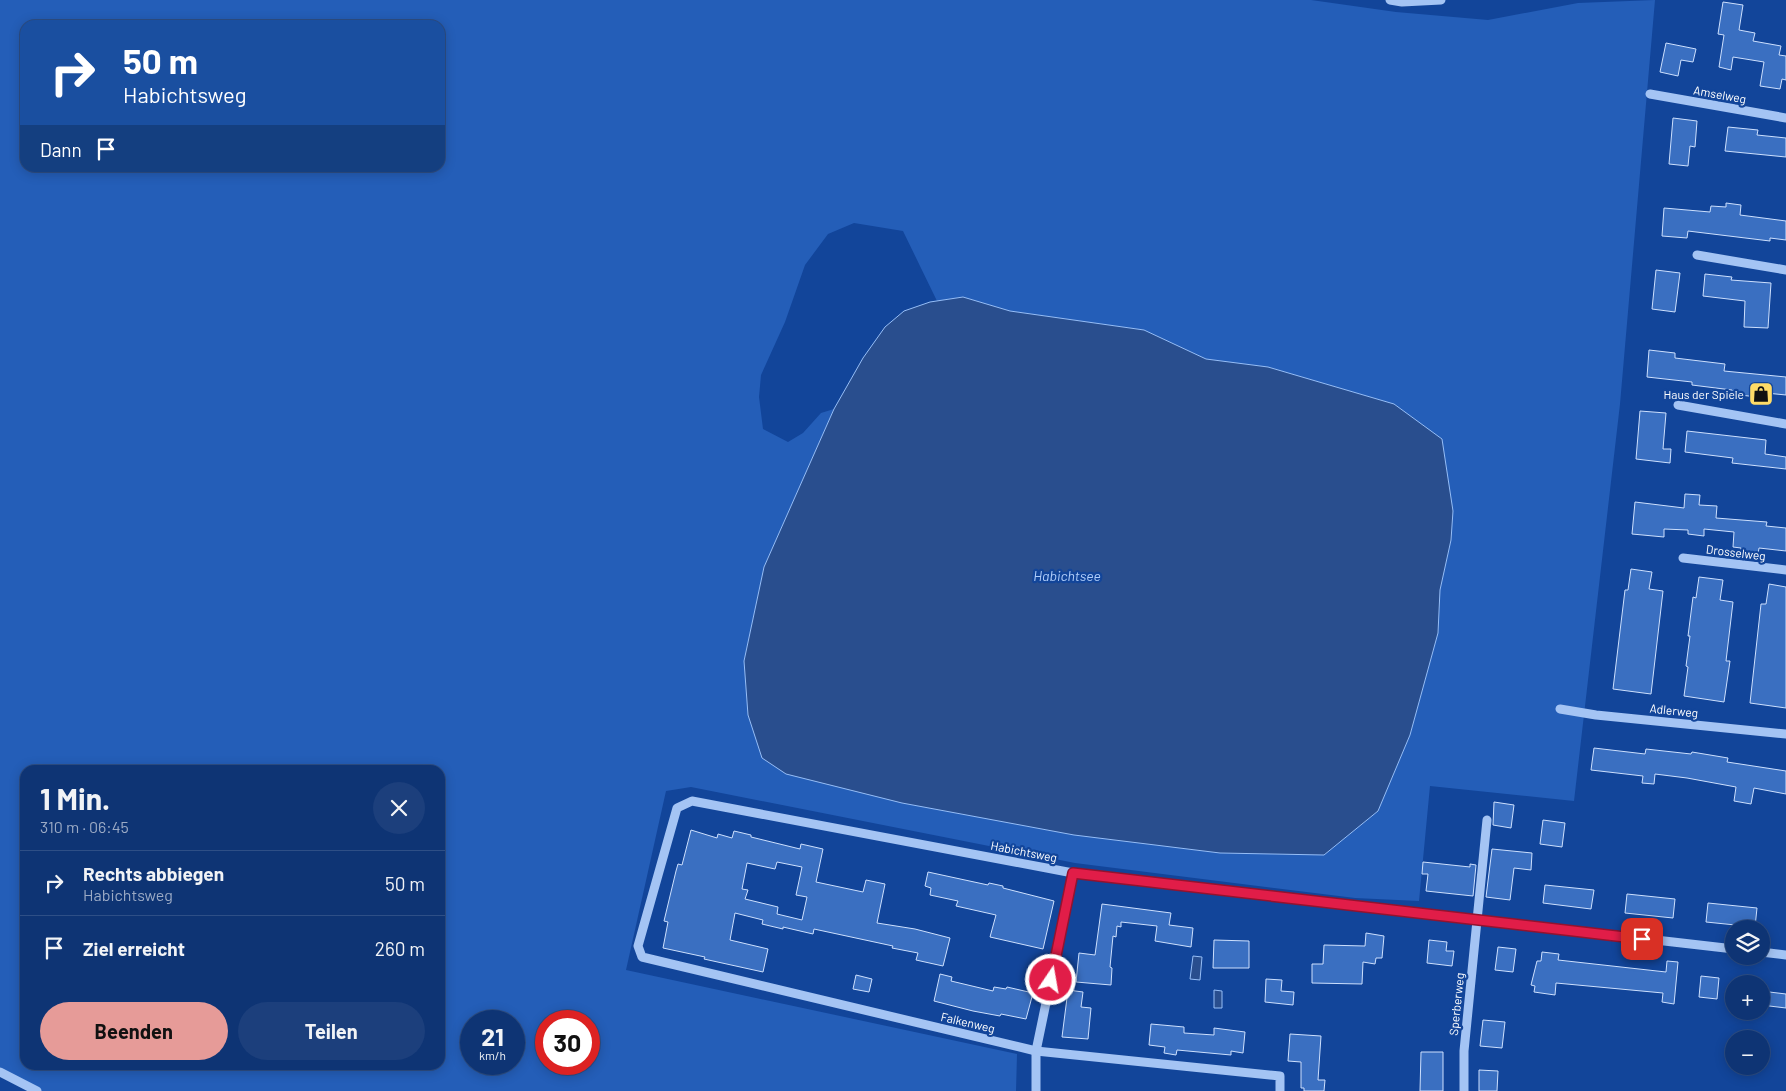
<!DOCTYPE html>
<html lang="de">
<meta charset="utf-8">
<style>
:root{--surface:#0e3474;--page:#1c3f7c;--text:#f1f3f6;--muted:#9baac5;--line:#2e4f86;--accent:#e69b98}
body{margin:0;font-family:Barlow,sans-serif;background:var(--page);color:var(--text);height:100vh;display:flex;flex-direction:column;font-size:19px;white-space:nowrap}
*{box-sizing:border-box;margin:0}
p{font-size:16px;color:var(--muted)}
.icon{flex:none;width:28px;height:28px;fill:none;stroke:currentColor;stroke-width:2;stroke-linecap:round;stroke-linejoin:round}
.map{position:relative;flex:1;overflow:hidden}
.sheet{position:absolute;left:20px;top:765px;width:425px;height:305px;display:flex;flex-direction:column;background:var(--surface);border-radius:15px;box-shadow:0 2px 12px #0003,0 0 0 1px var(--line)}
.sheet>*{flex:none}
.banner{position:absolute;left:20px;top:20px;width:425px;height:152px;border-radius:15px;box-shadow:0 2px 12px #0003,0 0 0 1px var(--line);background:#1a4fa0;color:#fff;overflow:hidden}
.fabs{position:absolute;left:1725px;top:920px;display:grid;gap:10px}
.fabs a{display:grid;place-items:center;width:45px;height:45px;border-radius:50%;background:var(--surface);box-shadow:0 2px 12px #0003,0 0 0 1px var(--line);font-size:25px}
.speed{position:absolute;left:460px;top:1010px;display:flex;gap:10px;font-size:25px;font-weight:700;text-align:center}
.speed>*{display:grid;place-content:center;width:65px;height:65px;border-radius:50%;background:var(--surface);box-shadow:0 2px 12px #0003,0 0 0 1px var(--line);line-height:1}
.speed small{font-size:12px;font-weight:400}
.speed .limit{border:8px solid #d22;background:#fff;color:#111}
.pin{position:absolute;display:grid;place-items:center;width:42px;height:42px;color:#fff;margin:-21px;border-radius:10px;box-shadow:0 2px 8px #0006}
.me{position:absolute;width:55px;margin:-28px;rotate:12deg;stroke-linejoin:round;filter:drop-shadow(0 0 4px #0008)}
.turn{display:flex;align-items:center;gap:18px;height:105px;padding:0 20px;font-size:22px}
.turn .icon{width:65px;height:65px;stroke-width:2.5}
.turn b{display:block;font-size:35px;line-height:42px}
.then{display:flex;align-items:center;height:48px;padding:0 20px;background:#0003;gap:10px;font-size:19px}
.round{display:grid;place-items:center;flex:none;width:52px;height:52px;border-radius:26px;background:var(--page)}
.headline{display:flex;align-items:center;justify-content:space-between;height:85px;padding:0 20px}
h1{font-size:30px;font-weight:700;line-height:38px}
.action{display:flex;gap:10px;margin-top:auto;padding:10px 20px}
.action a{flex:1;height:58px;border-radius:30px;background:var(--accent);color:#111;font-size:20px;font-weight:700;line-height:58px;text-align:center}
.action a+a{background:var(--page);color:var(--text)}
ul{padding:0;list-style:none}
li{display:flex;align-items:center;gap:15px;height:65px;padding:0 20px;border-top:1px solid var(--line)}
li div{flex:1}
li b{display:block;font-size:19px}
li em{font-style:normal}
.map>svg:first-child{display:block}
.green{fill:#245eb8;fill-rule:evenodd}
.water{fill:#294e8e;stroke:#96bef7}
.building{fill:#3a6fc1;stroke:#cde0fe;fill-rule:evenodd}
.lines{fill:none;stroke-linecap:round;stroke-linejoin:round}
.minor{stroke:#a4c4f4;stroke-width:9}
.route-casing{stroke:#92132f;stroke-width:12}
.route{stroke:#e11d48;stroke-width:9}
.labels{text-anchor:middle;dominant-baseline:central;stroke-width:4.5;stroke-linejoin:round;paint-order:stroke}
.street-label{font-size:12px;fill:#fff;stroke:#12459a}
.poi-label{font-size:12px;fill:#fff;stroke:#12459a;text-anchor:end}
.water-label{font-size:14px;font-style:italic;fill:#b1cefa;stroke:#12459a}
</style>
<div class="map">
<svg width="1786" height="1091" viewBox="0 0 1786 1091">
<rect width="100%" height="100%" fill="#12459a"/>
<path class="green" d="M0,0H1311L1396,12L1488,20L1578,3L1655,0L1620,404L1574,801L1430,786L1419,901L1355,898L1075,863L691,787L666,791L626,970L1017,1054L1016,1091H37L0,1072ZM25,25H440V168H25ZM854,223L903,231L937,301L963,297L1010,311L1144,330L1206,359L1268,367L1394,404L1441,439L1453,511L1451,540L1440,590L1438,633L1410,735L1378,811L1324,855L1220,853L1074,835L902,803L748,715L744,661L764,567L834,409L821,413L803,433L788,442L763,429L759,397L761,375L785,322L805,265L828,234ZM25,770H440V1065H25ZM471,1021H514V1064H471ZM546,1021H589V1064H546Z"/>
<g class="water">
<polygon points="963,297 1010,311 1144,330 1206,359 1268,367 1394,404 1442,439 1453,511 1451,540 1440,590 1438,633 1410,735 1378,811 1324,855 1220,853 1074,835 902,803 786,774 762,758 748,715 744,661 764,567 834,409 863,358 885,327 904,311 930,302"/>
<polygon points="1193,956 1202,957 1200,980 1190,979"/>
<polygon points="1214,990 1222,991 1222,1008 1214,1008"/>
</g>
<g class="building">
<polygon points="1723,2 1743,5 1739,30 1755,33 1753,41 1781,46 1779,55 1786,56 1786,80 1782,79 1780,89 1760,86 1764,62 1733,57 1731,70 1719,67 1724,35 1718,34"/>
<polygon points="1666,43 1696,49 1693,62 1681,60 1678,76 1660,72"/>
<polygon points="1673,118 1697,121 1695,147 1690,146 1688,166 1669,164"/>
<polygon points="1728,127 1758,130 1757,135 1786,138 1786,157 1725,151"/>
<polygon points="1726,203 1741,205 1740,215 1786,221 1786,240 1770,238 1770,241 1688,231 1687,238 1662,236 1664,208 1710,212 1711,206 1726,207"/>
<polygon points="1656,270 1680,273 1675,312 1652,309"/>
<polygon points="1705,274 1732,277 1731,280 1771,283 1768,328 1744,327 1745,301 1703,296"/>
<polygon points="1649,350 1675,353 1675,358 1725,364 1724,371 1786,377 1786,395 1766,393 1766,398 1740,395 1741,393 1732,392 1732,390 1692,385 1692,382 1647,377"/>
<polygon points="1640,411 1666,413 1663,449 1671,449 1670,463 1636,459"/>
<polygon points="1687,431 1766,440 1765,454 1786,457 1786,469 1732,463 1733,458 1685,452"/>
<polygon points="1685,494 1700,495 1699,505 1717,506 1716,518 1767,522 1766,526 1786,528 1786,551 1759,548 1758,554 1741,553 1741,548 1733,547 1734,532 1704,529 1704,536 1688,534 1688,530 1664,529 1664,537 1632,534 1635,502 1684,508"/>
<polygon points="1631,569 1652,572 1649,589 1663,591 1651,694 1613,689 1625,590 1628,590"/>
<polygon points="1699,577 1723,580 1720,600 1733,602 1726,661 1730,661 1724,702 1684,696 1688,667 1686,666 1690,636 1688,636 1693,597 1696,598"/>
<polygon points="1769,584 1786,587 1786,708 1750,703 1761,604 1766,604"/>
<polygon points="1594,748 1645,754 1646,749 1691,754 1692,752 1728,758 1727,762 1786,771 1786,794 1754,788 1751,804 1734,801 1736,787 1687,778 1655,774 1654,784 1642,783 1643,776 1591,770"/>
<polygon points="1494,802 1514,805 1511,828 1493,825"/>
<polygon points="1543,820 1565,823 1562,847 1540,844"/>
<path d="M691,830L717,838L718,834L732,838L734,831L751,835V837L800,849L801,844L823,849L816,882L863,892L866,880L885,884L877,923L915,929L950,938L943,966L916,960L918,953L892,948L893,946L814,929L813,934L783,927V929L762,924L763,920L735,913L730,940L768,949L763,972L704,959L705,957L663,948L668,922L664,921L676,871L678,864L682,865ZM777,862L802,867L796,895L807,897L802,920L777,914L778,907L745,899L748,890L742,889L747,863L775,869Z"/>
<polygon points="1492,849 1532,853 1531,870 1514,868 1510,900 1486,897"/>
<polygon points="1423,862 1470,867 1470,864 1476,865 1473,896 1426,891 1428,874 1422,874"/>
<polygon points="928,872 988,885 989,883 1003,886 1003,888 1054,901 1043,949 990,937 996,915 956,906 958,901 930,895 931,888 925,886"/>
<polygon points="1545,885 1594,890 1591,909 1543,903"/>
<polygon points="1627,894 1675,899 1673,918 1625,913"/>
<polygon points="1708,903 1757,908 1755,927 1706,922"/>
<polygon points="1102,904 1171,913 1169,925 1193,928 1191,947 1155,941 1157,926 1121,922 1121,927 1117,926 1116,937 1113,936 1110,967 1112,968 1111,985 1076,982 1079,953 1095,955"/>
<polygon points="1366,933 1384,936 1382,958 1376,958 1375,964 1363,962 1362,984 1312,983 1312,964 1323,964 1324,945 1365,946"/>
<polygon points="1214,940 1249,941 1249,968 1213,968"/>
<polygon points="1429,940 1447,942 1446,951 1454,951 1452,966 1427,963"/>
<polygon points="1498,947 1516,949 1513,972 1495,970"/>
<polygon points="1542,952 1559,954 1558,960 1666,972 1667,961 1678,962 1674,1004 1662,1002 1663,993 1556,983 1555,995 1534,992 1535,986 1531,985 1537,961 1541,961"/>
<polygon points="940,974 952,977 951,981 993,991 994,987 1006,989 1007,987 1033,993 1026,1019 1001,1014 1000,1016 973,1011 934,1001"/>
<polygon points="856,975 872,979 869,992 853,989"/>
<polygon points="1701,976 1719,978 1717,999 1699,997"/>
<polygon points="1266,979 1282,980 1281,991 1294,992 1293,1005 1265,1002"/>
<polygon points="1068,990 1083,992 1081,1007 1091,1008 1088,1039 1062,1037"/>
<polygon points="1761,991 1786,994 1786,1008 1761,1005"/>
<polygon points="1483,1020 1505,1022 1502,1048 1480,1046"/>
<polygon points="1151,1024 1184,1027 1184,1033 1214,1035 1214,1028 1245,1032 1243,1053 1231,1051 1231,1055 1177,1050 1176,1055 1164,1053 1165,1047 1149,1045"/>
<polygon points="1290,1034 1321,1036 1318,1080 1325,1080 1324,1091 1304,1091 1304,1088 1301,1088 1301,1062 1288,1061"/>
<polygon points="1421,1052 1443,1052 1443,1091 1420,1091"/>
<polygon points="1479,1070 1498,1071 1497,1091 1479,1091"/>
</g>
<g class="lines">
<g class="minor">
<polyline points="1390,0 1402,2 1441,0"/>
<polyline points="1650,94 1786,118"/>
<polyline points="1697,255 1786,270"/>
<polyline points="1678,405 1786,424"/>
<polyline points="1683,558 1786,570"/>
<polyline points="1560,709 1596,715 1786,734"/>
<polyline points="1761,952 1786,955"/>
<polyline points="0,1072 37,1091"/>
<polyline points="1036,1091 1036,1051 1073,873"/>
<polyline points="1280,1091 1280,1076 1036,1051 642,957 638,946 677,808 692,801 1073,873 1734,949"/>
<polyline points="1464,1091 1464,1051 1487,820"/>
</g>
</g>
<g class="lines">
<defs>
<polyline id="route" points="1051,980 1073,873 1642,939"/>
</defs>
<use href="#route" class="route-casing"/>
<use href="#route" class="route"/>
</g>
<defs>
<symbol id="shop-square" viewBox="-11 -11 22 22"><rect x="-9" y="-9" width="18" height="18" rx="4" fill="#ffdc67" stroke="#12459a"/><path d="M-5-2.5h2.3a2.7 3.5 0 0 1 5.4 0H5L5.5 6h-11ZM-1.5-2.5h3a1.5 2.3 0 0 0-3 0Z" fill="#111"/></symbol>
</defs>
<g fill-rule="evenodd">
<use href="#shop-square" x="1747" y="380" width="28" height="28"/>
</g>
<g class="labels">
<g class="street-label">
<text transform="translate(1720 94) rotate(10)">Amselweg</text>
<text transform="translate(1736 552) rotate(7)">Drosselweg</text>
<text transform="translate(1674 710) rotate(6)">Adlerweg</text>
<text transform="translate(1024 851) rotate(11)">Habichtsweg</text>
<text transform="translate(1456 1004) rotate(-84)">Sperberweg</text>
<text transform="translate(968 1022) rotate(13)">Falkenweg</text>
</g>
<g class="poi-label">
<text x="1744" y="394">Haus der Spiele</text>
</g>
<g class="water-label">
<text x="1067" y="575">Habichtsee</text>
</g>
</g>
</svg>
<div class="fabs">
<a><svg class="icon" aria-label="layers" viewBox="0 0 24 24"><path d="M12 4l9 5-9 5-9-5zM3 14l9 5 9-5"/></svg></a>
<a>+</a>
<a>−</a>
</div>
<div class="speed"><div>21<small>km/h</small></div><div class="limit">30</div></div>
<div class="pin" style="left:1642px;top:939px;background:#d93025"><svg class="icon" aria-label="arrive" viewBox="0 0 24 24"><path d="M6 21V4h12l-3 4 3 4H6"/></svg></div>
<svg class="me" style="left:1051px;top:980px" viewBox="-20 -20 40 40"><circle r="17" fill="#e11d48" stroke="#fff" stroke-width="3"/><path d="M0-11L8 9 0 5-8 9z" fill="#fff"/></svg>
<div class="banner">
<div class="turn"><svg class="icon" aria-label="right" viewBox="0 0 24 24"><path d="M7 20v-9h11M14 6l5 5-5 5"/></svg><div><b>50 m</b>Habichtsweg</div></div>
<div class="then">Dann<svg class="icon" aria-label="arrive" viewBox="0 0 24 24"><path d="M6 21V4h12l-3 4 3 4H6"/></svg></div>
</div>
<section class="sheet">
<div class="headline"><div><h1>1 Min.</h1><p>310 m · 06:45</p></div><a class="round"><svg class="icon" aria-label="close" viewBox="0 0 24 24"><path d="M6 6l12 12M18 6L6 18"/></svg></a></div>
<ul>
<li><svg class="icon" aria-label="right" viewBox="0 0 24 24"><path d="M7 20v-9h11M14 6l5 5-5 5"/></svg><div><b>Rechts abbiegen</b><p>Habichtsweg</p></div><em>50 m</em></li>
<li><svg class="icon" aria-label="arrive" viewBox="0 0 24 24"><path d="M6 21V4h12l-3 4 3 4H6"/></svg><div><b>Ziel erreicht</b></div><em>260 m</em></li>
</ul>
<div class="action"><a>Beenden</a><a>Teilen</a></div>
</section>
</div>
